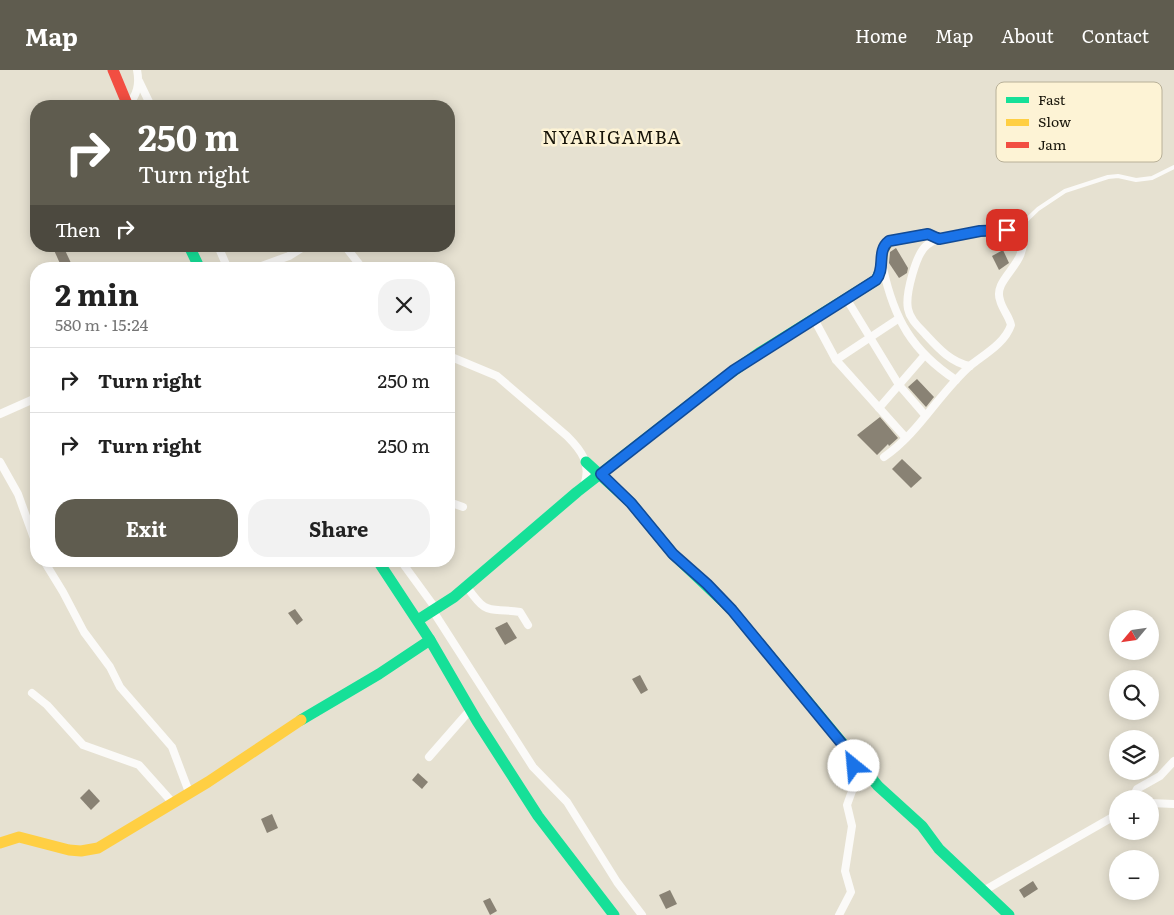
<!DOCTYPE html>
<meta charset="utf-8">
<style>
:root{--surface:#fff;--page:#f2f2f2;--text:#222;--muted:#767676;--line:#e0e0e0;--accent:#5f5c4f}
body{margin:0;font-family:Literata,serif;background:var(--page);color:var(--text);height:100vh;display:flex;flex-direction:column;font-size:19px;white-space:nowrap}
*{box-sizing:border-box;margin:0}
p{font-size:16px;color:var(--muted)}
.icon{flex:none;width:28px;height:28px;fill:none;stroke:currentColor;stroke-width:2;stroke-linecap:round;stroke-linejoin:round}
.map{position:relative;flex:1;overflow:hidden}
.details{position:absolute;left:30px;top:192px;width:425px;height:305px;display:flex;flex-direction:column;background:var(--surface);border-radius:20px;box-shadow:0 2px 12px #0003}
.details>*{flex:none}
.top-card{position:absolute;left:30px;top:30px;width:425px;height:152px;border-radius:20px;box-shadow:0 2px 12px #0003;background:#5f5c4f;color:#fff;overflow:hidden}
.needle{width:32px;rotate:241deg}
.controls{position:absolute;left:1109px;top:540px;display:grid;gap:10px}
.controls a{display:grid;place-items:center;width:50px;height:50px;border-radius:50%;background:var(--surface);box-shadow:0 2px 12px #0003;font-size:25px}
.pin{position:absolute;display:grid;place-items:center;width:42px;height:42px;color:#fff;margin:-21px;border-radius:10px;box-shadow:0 2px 8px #0006}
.me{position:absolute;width:55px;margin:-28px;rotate:332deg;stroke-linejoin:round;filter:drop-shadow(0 0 4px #0008)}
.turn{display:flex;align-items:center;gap:18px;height:105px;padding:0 25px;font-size:22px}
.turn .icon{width:65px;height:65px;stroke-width:2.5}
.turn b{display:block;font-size:35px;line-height:42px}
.then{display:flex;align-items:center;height:48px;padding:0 25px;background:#0003;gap:10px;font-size:19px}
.round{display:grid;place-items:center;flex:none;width:52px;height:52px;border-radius:20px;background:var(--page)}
.overview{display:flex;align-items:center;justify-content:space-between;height:85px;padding:0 25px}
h1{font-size:30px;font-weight:700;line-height:38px}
.cta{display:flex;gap:10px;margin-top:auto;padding:10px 25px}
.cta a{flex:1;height:58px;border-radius:20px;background:var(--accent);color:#fff;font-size:20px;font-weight:700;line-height:58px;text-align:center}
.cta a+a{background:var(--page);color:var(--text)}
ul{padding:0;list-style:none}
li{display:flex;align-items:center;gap:15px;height:65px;padding:0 25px;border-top:1px solid var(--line)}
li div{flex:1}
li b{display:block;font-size:19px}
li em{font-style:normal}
header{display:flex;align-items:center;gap:30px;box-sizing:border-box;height:70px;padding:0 25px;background:var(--accent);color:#fff}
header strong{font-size:24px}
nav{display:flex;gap:28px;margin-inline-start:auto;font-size:18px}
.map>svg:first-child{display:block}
.building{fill:#898274}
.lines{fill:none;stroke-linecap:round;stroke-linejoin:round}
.lane{stroke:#fbfaf8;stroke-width:4}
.street{stroke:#fbfaf8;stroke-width:8}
.fast{stroke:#16e098;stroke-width:11}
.slow{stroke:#ffcf43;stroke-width:11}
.jam{stroke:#f24e42;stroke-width:11}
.route-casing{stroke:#114b97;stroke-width:12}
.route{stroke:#1a73e8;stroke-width:9}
.labels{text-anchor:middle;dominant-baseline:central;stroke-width:5;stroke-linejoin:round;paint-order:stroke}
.quarter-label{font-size:18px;letter-spacing:1px;fill:#171409;stroke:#fdf3d5}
.key{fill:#fdf3d5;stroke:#b8b098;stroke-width:1}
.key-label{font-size:14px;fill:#171409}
</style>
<header>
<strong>Map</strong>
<nav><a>Home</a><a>Map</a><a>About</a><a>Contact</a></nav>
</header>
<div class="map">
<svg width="1174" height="845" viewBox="0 0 1174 845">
<rect width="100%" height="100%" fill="#e6e1d1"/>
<g class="building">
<polygon points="57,176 63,176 71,193 62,198 53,178"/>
<polygon points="896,178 908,198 907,203 899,208 889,193 890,182"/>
<polygon points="1003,180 1009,193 999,200 992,186"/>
<polygon points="917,309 934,327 926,337 908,317"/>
<polygon points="880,347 898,368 889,376 888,374 877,385 857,365"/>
<polygon points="902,389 922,408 911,418 892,399"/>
<polygon points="295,539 303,550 297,555 288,543"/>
<polygon points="507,552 517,568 505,575 495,558"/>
<polygon points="640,605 648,620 641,624 632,609"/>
<polygon points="418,703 428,712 422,719 412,710"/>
<polygon points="89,719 100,731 91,740 80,728"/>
<polygon points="272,744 278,758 267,763 261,749"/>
<polygon points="1033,811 1038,819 1024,828 1019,820"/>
<polygon points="670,820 677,834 666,839 659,825"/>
<polygon points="490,828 497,841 490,845 483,831"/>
</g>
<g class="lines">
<polyline class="lane" points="1013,163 1038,139 1065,121 1108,107 1118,106 1136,110 1152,108 1174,97"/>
<g class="street">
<polyline points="139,11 151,36"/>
<path d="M128,36C137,24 140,15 137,0"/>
<polyline points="218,176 228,199"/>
<polyline points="345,176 363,199"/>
<path d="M883,198C894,249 912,281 956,310"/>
<polyline points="253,199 289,186 305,176"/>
<polyline points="846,228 899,315 925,345"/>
<polyline points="814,249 836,290 906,368"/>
<path d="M449,286L497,306L567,366C581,380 592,394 584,415"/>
<polyline points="836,290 898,249"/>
<polyline points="879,338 924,286"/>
<polyline points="0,344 36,328"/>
<path d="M884,387C919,363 939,323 971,295C985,284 1005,273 1011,255C1009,246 1002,239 1000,230C993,210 1023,197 1023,172C1010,151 980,162 960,166C949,168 936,167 927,175C916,183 905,225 908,239C910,250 920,258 927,266C939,279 952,293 970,296"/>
<polyline points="0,392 18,424 36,474"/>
<polyline points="449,432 463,437"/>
<polyline points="44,491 63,522 84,562 110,597 120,617 172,677 189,722"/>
<polyline points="401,491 436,539"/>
<path d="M467,517C488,547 487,537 520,542L528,555"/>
<polyline points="433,541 533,697 567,732 617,812 642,845"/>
<polyline points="32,623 47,635 83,675 139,695 172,732"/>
<polyline points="429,687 471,639"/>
<polyline points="1132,729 1137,719 1160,706 1174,691"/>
<polyline points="1150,733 1174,734"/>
<polyline points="985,820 1118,744"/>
<polyline points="839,845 851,822 845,801 852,756 847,735 856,710 852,687"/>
</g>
<g class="fast">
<polyline points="189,176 200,199"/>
<polyline points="586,392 631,433 673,484 731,539 878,716 922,756 939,779 1009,845"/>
<polyline points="378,491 430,570 477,651 538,746 614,845"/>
<polyline points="418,550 454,527 577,422 722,309 759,283 876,210 880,202"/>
<polyline points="301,650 379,604 430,570"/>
</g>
<g class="slow">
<polyline points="880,202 883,180 889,171 928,164 939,169"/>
<polyline points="0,773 19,767 69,780 81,781 98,778 208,712 301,650"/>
</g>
<polyline class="jam" points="113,0 128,36"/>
</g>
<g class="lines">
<defs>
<path id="route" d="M854,696L852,686L732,540L707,514L673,484L631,433L601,404L734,300L876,210C886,198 876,181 889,171L928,164L939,169L980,161L1007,160"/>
</defs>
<use href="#route" class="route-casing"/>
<use href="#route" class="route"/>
</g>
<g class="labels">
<g class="quarter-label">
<text x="612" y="66">NYARIGAMBA</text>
</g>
</g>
<rect x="996" y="12" width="166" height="80" rx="8" class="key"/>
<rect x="1006" y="27" width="23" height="6" fill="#16e098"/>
<rect x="1006" y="49" width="23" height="7" fill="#ffcf43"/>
<rect x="1006" y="72" width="23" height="6" fill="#f24e42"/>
<g class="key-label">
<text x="1038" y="35">Fast</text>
<text x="1038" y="57">Slow</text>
<text x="1038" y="80">Jam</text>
</g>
</svg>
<div class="controls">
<a><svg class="needle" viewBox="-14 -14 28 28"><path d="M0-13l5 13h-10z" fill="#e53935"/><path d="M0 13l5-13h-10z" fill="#767676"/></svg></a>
<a><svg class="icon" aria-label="search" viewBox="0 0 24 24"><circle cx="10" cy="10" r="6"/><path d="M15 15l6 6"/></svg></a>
<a><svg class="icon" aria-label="layers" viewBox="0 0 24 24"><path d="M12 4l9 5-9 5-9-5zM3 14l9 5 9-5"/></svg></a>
<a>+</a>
<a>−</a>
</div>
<div class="pin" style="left:1007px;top:160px;background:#d93025"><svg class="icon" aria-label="arrive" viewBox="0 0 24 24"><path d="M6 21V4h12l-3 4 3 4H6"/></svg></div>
<svg class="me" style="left:854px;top:696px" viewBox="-20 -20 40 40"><circle r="19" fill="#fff"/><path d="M0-13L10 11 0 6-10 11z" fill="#1a73e8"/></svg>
<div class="top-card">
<div class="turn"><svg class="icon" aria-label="right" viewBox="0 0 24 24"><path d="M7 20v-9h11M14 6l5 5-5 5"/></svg><div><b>250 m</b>Turn right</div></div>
<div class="then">Then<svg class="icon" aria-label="right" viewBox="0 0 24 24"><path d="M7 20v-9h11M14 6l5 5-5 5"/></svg></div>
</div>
<section class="details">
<div class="overview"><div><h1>2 min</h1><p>580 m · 15:24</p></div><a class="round"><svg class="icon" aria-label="close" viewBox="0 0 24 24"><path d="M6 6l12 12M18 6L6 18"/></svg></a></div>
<ul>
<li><svg class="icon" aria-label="right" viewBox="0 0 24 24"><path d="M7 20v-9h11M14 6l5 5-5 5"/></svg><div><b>Turn right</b></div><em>250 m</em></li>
<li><svg class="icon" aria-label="right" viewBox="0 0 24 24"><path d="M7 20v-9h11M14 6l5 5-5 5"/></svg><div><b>Turn right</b></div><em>250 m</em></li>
</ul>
<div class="cta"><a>Exit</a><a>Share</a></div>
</section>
</div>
